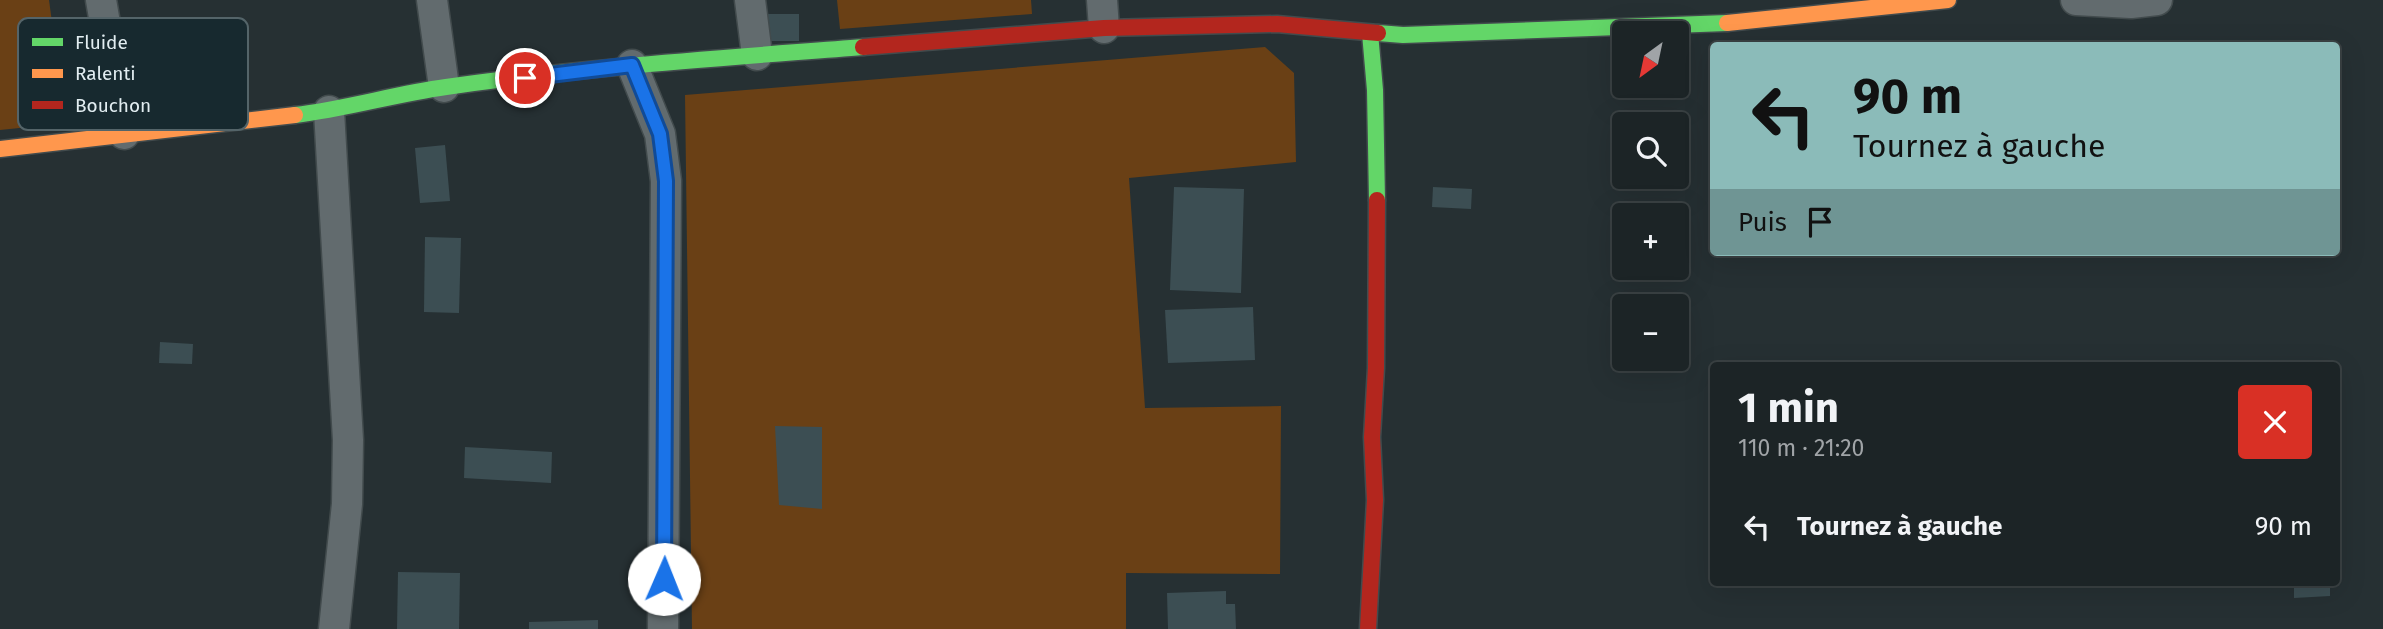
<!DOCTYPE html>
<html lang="fr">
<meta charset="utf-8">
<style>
:root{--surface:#1c2426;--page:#293032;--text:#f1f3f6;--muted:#a0a4a7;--line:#3a4143}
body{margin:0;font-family:"Fira Sans",sans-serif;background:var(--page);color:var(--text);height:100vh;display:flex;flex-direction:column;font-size:26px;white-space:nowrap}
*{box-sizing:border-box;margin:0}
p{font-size:23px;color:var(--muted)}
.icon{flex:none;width:38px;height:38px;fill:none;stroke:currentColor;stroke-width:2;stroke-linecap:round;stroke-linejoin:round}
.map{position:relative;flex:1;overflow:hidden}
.panel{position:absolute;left:1710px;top:362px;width:630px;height:224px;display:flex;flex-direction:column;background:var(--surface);border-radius:7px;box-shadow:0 7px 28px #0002,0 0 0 2px var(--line)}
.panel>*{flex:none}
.top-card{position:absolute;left:1710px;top:42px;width:630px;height:214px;border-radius:7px;box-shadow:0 7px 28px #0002,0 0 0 2px var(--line);background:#8bbbb9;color:#111;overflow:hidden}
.needle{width:46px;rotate:213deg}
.controls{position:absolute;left:1612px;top:21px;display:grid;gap:14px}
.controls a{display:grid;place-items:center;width:77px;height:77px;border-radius:7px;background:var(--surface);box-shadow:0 7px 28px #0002,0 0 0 2px var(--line);font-size:35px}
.pin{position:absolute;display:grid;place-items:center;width:60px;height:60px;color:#fff;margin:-30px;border:4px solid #fff;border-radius:50%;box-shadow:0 2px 7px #0007}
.me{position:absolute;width:77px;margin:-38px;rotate:1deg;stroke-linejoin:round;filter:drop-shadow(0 0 5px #0008)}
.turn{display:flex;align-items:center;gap:24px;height:147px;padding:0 28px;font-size:32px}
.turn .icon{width:91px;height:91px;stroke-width:2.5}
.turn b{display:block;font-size:49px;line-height:60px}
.then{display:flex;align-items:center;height:66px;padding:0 28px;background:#0003;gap:14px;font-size:26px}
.round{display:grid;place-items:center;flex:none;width:74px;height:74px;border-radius:7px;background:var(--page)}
.summary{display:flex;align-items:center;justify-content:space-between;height:119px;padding:0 28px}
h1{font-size:42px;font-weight:700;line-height:52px}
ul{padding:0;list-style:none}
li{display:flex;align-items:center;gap:21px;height:91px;padding:0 28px}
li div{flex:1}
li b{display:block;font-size:26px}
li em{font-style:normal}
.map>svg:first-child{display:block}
.green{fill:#6a4015}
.building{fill:#3c4e53}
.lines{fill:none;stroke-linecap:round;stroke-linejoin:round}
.street-casing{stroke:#424b4d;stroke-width:33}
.fast-casing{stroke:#424b4d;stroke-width:19}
.slow-casing{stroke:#424b4d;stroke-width:19}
.jam-casing{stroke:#424b4d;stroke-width:19}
.street{stroke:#626b6e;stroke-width:30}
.fast{stroke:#63d668;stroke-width:16}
.slow{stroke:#ff974d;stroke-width:16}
.jam{stroke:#b3261e;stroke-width:16}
.route-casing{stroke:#114b97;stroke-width:18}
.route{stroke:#1a73e8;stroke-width:12}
.key{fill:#17292f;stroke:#546469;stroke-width:2}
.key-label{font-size:19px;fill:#e2edf1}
</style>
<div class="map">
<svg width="2383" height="629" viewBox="0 0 2383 629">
<rect width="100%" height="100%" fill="#263033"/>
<g class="green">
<polygon points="0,0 49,0 58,67 29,127 0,130"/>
<polygon points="837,0 1031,0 1032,14 840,29"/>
<polygon points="1265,47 1294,73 1296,162 1129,178 1145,408 1281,406 1280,574 1126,573 1126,629 692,629 685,95"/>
</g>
<g class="building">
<rect x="763" y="14" width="36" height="27"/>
<polygon points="445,145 450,201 420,203 415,148"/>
<polygon points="1174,187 1244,189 1241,293 1170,290"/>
<polygon points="1433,187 1472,189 1471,209 1432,207"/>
<polygon points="425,237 461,238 459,313 424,312"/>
<polygon points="1253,307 1255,360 1168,363 1165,310"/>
<polygon points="160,342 193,344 192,364 159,363"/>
<polygon points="775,426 822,427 822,509 779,505"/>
<polygon points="465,447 552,452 551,483 464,478"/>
<polygon points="398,572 460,573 459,629 397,629"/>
<polygon points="2294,583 2330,583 2330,596 2294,598"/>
<polygon points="1226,591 1226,604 1235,604 1236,629 1168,629 1167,593"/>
<polygon points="598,620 598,629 529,629 529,622"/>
</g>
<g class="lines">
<defs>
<g id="street">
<polyline points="101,0 124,134"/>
<polyline points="432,0 444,87"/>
<polyline points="750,0 757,55"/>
<polyline points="1102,0 1104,28"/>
<polyline points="2076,0 2131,3 2157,0"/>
<polyline points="632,65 660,134 666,181 663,629"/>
<polyline points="329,111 348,440 347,504 334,629"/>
</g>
<g id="fast">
<polyline points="1370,33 1375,90 1377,200"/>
<polyline points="1378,33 1403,35 1727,23"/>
<path d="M295,115C346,109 395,94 446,87C584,67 724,58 863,47"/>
</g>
<g id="slow">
<polyline points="1727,23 1948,0"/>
<polyline points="0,149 295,115"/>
</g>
<g id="jam">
<polyline points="863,47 1104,28 1277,24 1378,33"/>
<polyline points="1368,629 1375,500 1372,437 1376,368 1377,200"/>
</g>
</defs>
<use href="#street" class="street-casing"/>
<use href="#fast" class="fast-casing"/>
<use href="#slow" class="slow-casing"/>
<use href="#jam" class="jam-casing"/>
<use href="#street" class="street"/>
<use href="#fast" class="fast"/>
<use href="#slow" class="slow"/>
<use href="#jam" class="jam"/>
</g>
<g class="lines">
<defs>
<polyline id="route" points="525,78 632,65 660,134 666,181 664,579"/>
</defs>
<use href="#route" class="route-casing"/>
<use href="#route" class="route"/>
</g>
<rect x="18" y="18" width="230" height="112" rx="10" class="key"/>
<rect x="32" y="38" width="31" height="8" fill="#63d668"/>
<rect x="32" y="69" width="31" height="9" fill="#ff974d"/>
<rect x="32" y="101" width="31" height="8" fill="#b3261e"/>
<g class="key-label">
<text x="75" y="49">Fluide</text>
<text x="75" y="80">Ralenti</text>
<text x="75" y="112">Bouchon</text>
</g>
</svg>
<div class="controls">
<a><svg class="needle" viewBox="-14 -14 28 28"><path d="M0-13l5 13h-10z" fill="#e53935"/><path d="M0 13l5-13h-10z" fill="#a0a4a7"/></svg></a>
<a><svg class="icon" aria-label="search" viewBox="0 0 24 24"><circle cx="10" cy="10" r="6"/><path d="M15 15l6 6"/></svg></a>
<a>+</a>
<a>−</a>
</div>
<div class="pin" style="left:525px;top:78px;background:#d93025"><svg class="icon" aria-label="arrive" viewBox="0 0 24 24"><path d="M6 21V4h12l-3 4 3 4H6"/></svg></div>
<svg class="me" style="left:664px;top:579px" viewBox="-20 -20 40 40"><circle r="19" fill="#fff"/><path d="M0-13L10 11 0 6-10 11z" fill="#1a73e8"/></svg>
<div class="top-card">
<div class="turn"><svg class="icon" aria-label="left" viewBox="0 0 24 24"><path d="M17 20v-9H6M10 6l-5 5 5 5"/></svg><div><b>90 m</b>Tournez à gauche</div></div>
<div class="then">Puis<svg class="icon" aria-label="arrive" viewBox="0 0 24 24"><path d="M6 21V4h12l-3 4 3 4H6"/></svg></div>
</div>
<section class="panel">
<div class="summary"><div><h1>1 min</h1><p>110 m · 21:20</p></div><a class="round" style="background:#d93025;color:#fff"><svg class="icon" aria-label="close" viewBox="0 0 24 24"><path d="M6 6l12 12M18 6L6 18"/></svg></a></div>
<ul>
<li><svg class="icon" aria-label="left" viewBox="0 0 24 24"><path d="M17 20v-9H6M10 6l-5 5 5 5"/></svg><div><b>Tournez à gauche</b></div><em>90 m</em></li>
</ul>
</section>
</div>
